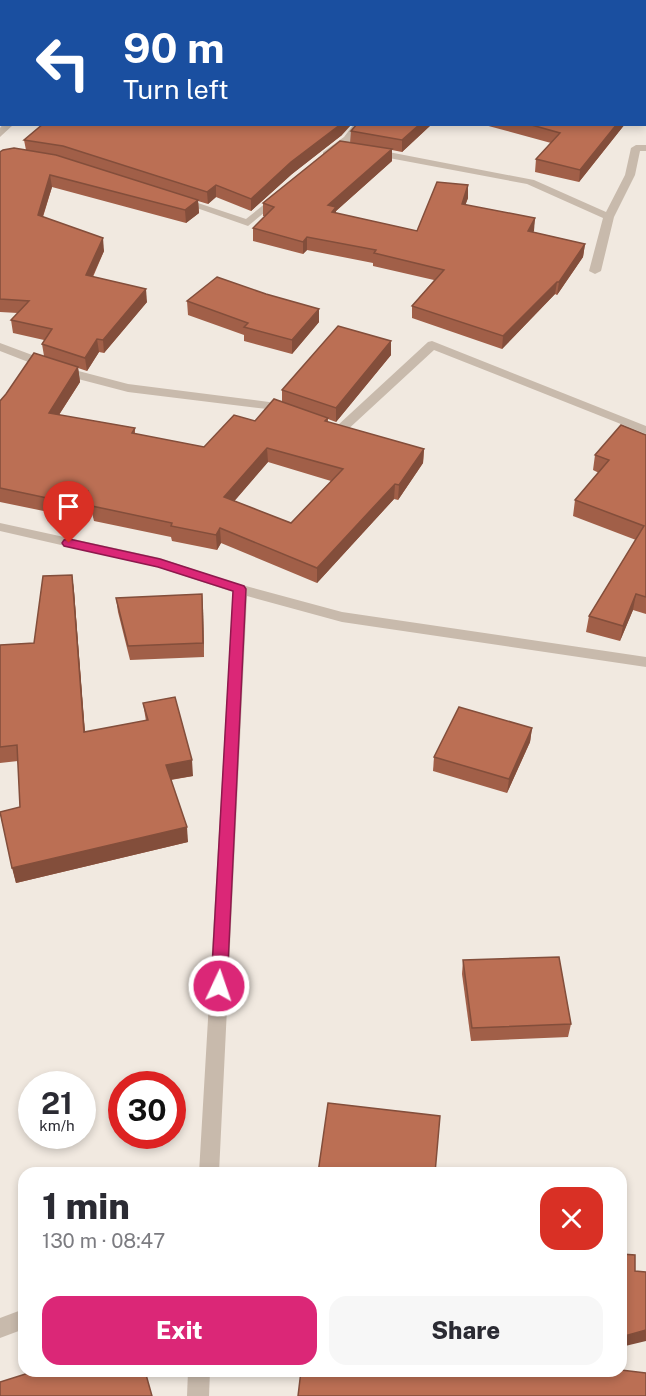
<!DOCTYPE html>
<meta charset="utf-8">
<style>
:root{--surface:#fff;--page:#f7f7f7;--text:#2b2b33;--muted:#7c7c81;--accent:#db2777}
body{margin:0;font-family:"Public Sans",sans-serif;background:var(--page);color:var(--text);height:100vh;display:flex;flex-direction:column;font-size:22px;white-space:nowrap}
*{box-sizing:border-box;margin:0}
p{font-size:20px;color:var(--muted)}
.icon{flex:none;width:33px;height:33px;fill:none;stroke:currentColor;stroke-width:2;stroke-linecap:round;stroke-linejoin:round}
.map{position:relative;flex:1;overflow:hidden}
.drawer{position:absolute;left:18px;top:1167px;width:609px;height:210px;display:flex;flex-direction:column;background:var(--surface);border-radius:18px;box-shadow:0 3px 9px #0003}
.drawer>*{flex:none}
.guide{position:absolute;left:0px;top:0px;width:646px;height:126px;box-shadow:0 3px 9px #0003;background:#1a4fa0;color:#fff;overflow:hidden}
.speed{position:absolute;left:18px;top:1071px;display:flex;gap:12px;font-size:30px;font-weight:700;text-align:center}
.speed>*{display:grid;place-content:center;width:78px;height:78px;border-radius:50%;background:var(--surface);box-shadow:0 3px 9px #0003;line-height:1}
.speed small{font-size:15px;font-weight:400}
.speed .limit{border:9px solid #d22;background:#fff;color:#111}
.pin{position:absolute;display:grid;place-items:center;width:51px;height:51px;color:#fff;margin:-62px -26px;border-radius:50% 50% 50% 0;rotate:-45deg;box-shadow:0 0 6px #0007}
.pin .icon{rotate:45deg}
.me{position:absolute;width:66px;margin:-33px;rotate:3deg;stroke-linejoin:round;filter:drop-shadow(0 0 4px #0008)}
.turn{display:flex;align-items:center;gap:21px;height:126px;padding:0 24px;font-size:27px}
.turn .icon{width:78px;height:78px;stroke-width:2.5}
.turn b{display:block;font-size:42px;line-height:51px}
.round{display:grid;place-items:center;flex:none;width:63px;height:63px;border-radius:18px;background:var(--page)}
.summary{display:flex;align-items:center;justify-content:space-between;height:102px;padding:0 24px}
h1{font-size:36px;font-weight:800;line-height:45px}
.button{display:flex;gap:12px;margin-top:auto;padding:12px 24px}
.button a{flex:1;height:69px;border-radius:18px;background:var(--accent);color:#fff;font-size:24px;font-weight:800;line-height:69px;text-align:center}
.button a+a{background:var(--page);color:var(--text)}
.map>svg:first-child{display:block}
.lines{fill:none;stroke-linecap:round;stroke-linejoin:round}
.minor{fill:#c8baac;fill-rule:evenodd}
.wall{fill:#a15f48;fill-rule:evenodd}
.shaded-wall{fill:#834e3b}
.building{fill:#bb6f54;stroke:#834e3b;stroke-width:1.5;fill-rule:evenodd}
.route{fill:#db2777;stroke:#8e194d;stroke-width:1.5}
</style>
<div class="map">
<svg width="646" height="1396" viewBox="0 0 646 1396">
<rect width="100%" height="100%" fill="#f1e9e0"/>
<g class="lines">
<g class="minor">
<polygon points="3,124 14,124 0,137 0,128"/>
<path d="M354,124H365C356,136 339,158 323,156V152L344,137Z"/>
<polygon points="636,145 646,145 646,151 640,151 635,175 614,217 601,271 595,274 589,271 603,218 527,184 373,155 368,152 373,149 534,180 606,212 625,175 631,148"/>
<polygon points="277,194 281,195 281,199 248,226 174,200 175,198 183,198 246,219"/>
<path d="M432,341L646,426V434L434,350L344,433C338,434 325,432 321,426L323,423L338,425L428,342Z"/>
<polygon points="0,343 67,368 128,384 269,402 293,412 287,416 267,409 128,392 59,374 0,351"/>
<polygon points="0,523 160,558 231,582 342,612 646,657 646,667 342,622 247,596 219,1173 199,1173 233,592 157,567 0,531"/>
<polygon points="24,1309 24,1329 0,1338 0,1318"/>
<polygon points="188,1371 210,1371 209,1396 187,1396"/>
</g>
</g>
<g class="wall">
<polygon points="95,0 346,0 344,2 95,2"/>
<polygon points="411,0 461,0 460,2 411,2"/>
<polygon points="357,124 432,124 402,152 392,150 392,161 336,211 336,213 417,231 468,185 468,198 465,205 535,218 533,232 585,244 583,257 557,295 555,294 502,349 412,318 412,306 434,280 373,266 373,263 307,250 303,254 253,241 253,228 265,216 263,216 263,203 350,143 351,131"/>
<polygon points="481,124 625,124 579,182 535,172 536,159 551,143"/>
<path d="M342,135L292,174L251,211L216,197L208,204L198,201L199,213L186,223L52,187L43,217L104,251L93,277L147,302L104,353L99,352L87,371L78,368L80,382L59,415L135,428V434L204,447L255,421L282,402V390L391,341V355L336,422L328,419V422L424,449L423,463L398,500L394,499L317,583L221,543L217,550L172,541L171,537L94,521L90,505L68,509V516L0,502V401L44,356L42,344L44,340L13,333L11,320L18,313L0,312V152L26,150L24,140ZM268,462L331,481L291,523L234,501Z"/>
<polygon points="187,301 319,322 292,354 244,341 244,335 188,315"/>
<polygon points="646,435 646,614 633,610 620,641 586,632 589,616 636,540 573,516 575,500 599,473 593,470 595,455"/>
<polygon points="72,575 74,591 85,732 146,721 143,703 193,776 171,780 188,842 16,883 0,813 20,807 18,761 0,763 0,645 34,643"/>
<polygon points="116,598 203,608 204,657 130,660 118,612"/>
<polygon points="532,728 530,742 507,793 433,771 434,757"/>
<polygon points="463,960 571,1024 568,1037 471,1041 462,974"/>
</g>
<g class="shaded-wall">
<polygon points="331,0 346,0 344,2 329,2"/>
<polygon points="341,124 352,124 342,135 292,174 251,211 251,199 291,162"/>
<polygon points="420,124 432,124 402,152 402,140"/>
<polygon points="617,124 625,124 579,182 580,170"/>
<polygon points="392,149 392,161 336,211 336,220 328,205"/>
<polygon points="50,175 52,187 39,228 38,215"/>
<polygon points="216,185 216,197 208,204 207,192"/>
<polygon points="468,185 468,198 461,217 462,204"/>
<polygon points="198,200 199,213 186,223 185,210"/>
<polygon points="535,218 534,231 527,243 528,231"/>
<polygon points="307,237 307,250 303,254 303,242"/>
<polygon points="103,238 104,251 87,288 86,275"/>
<polygon points="585,244 583,257 557,295 559,282"/>
<polygon points="557,282 555,294 502,349 503,336"/>
<polygon points="146,289 147,302 104,353 103,340"/>
<polygon points="319,309 319,322 292,354 292,340"/>
<polygon points="97,339 99,352 87,371 85,358"/>
<polygon points="391,341 391,355 336,422 336,408"/>
<polygon points="78,367 80,382 51,427 49,413"/>
<polygon points="267,448 268,462 225,512 224,497"/>
<polygon points="424,449 423,463 398,500 399,485"/>
<polygon points="395,484 394,499 317,583 317,568"/>
<polygon points="88,491 90,505 68,509 68,516 65,494"/>
<polygon points="220,528 221,543 217,550 216,535"/>
<polygon points="72,575 74,591 86,747 84,732"/>
<polygon points="202,594 203,608 204,657 203,643"/>
<polygon points="636,594 633,610 620,641 623,626"/>
<polygon points="532,728 530,742 507,793 509,779"/>
<polygon points="192,760 193,776 168,780 166,765"/>
<polygon points="187,827 188,842 16,883 12,868"/>
<polygon points="646,1330 646,1341 621,1347 621,1337"/>
</g>
<g class="building">
<polygon points="112,0 331,0 329,2 120,2"/>
<polygon points="430,0 455,0 454,2"/>
<polygon points="588,0 646,0 646,41 645,41 646,51 645,52 645,2 587,2"/>
<polygon points="43,124 341,124 291,162 251,199 216,185 207,192 63,146 24,140"/>
<polygon points="357,124 420,124 402,140 351,131"/>
<polygon points="528,124 617,124 580,170 536,159 560,133"/>
<polygon points="340,141 392,149 328,205 336,207 332,212 417,231 437,182 468,185 462,204 535,218 528,231 585,244 559,282 557,282 503,336 412,306 444,270 374,253 376,250 307,237 303,242 253,228 274,207 263,203"/>
<polygon points="14,148 56,155 198,200 185,210 50,175 38,215 103,238 86,275 146,289 103,340 97,339 85,358 42,344 52,329 11,320 29,301 0,299 0,152 3,150"/>
<polygon points="217,277 266,294 319,309 292,340 244,327 248,323 187,301"/>
<polygon points="338,326 391,341 336,408 282,390"/>
<path d="M34,353L78,367L49,413L135,428L132,433L204,447L234,415L255,421L274,399L328,418L325,421L424,449L399,485L395,484L317,568L220,528L216,535L171,526L172,523L92,506L88,491L65,494L66,502L0,488V401L6,394ZM267,448L343,469L291,523L224,497Z"/>
<polygon points="621,425 646,435 646,597 636,594 623,626 589,616 644,526 575,500 609,460 595,455"/>
<polygon points="72,575 84,732 148,720 143,703 175,697 192,760 166,765 187,827 12,868 0,812 20,807 17,745 0,747 0,645 34,643 43,576"/>
<polygon points="202,594 203,643 128,646 116,598"/>
<polygon points="459,707 532,728 509,779 434,757"/>
<polygon points="559,957 571,1024 472,1028 463,960"/>
<polygon points="328,1103 440,1116 435,1173 318,1173"/>
<polygon points="621,1254 635,1255 635,1271 646,1272 646,1330 621,1337"/>
<polygon points="621,1370 646,1373 646,1396 298,1396 301,1371 621,1371"/>
<polygon points="35,1371 145,1371 152,1396 0,1396 0,1382"/>
</g>
<polygon class="route" points="69,539 160,559 244,586 246,589 227,986 225,991 219,993 213,991 211,986 233,591 158,567 64,546 62,543 64,540"/>
</svg>
<div class="speed"><div>21<small>km/h</small></div><div class="limit">30</div></div>
<div class="pin" style="left:69px;top:543px;background:#d93025"><svg class="icon" aria-label="arrive" viewBox="0 0 24 24"><path d="M6 21V4h12l-3 4 3 4H6"/></svg></div>
<svg class="me" style="left:219px;top:986px" viewBox="-20 -20 40 40"><circle r="17" fill="#db2777" stroke="#fff" stroke-width="3"/><path d="M0-11L8 9 0 5-8 9z" fill="#fff"/></svg>
<div class="guide">
<div class="turn"><svg class="icon" aria-label="left" viewBox="0 0 24 24"><path d="M17 20v-9H6M10 6l-5 5 5 5"/></svg><div><b>90 m</b>Turn left</div></div>
</div>
<section class="drawer">
<div class="summary"><div><h1>1 min</h1><p>130 m · 08:47</p></div><a class="round" style="background:#d93025;color:#fff"><svg class="icon" aria-label="close" viewBox="0 0 24 24"><path d="M6 6l12 12M18 6L6 18"/></svg></a></div>
<div class="button"><a>Exit</a><a>Share</a></div>
</section>
</div>
